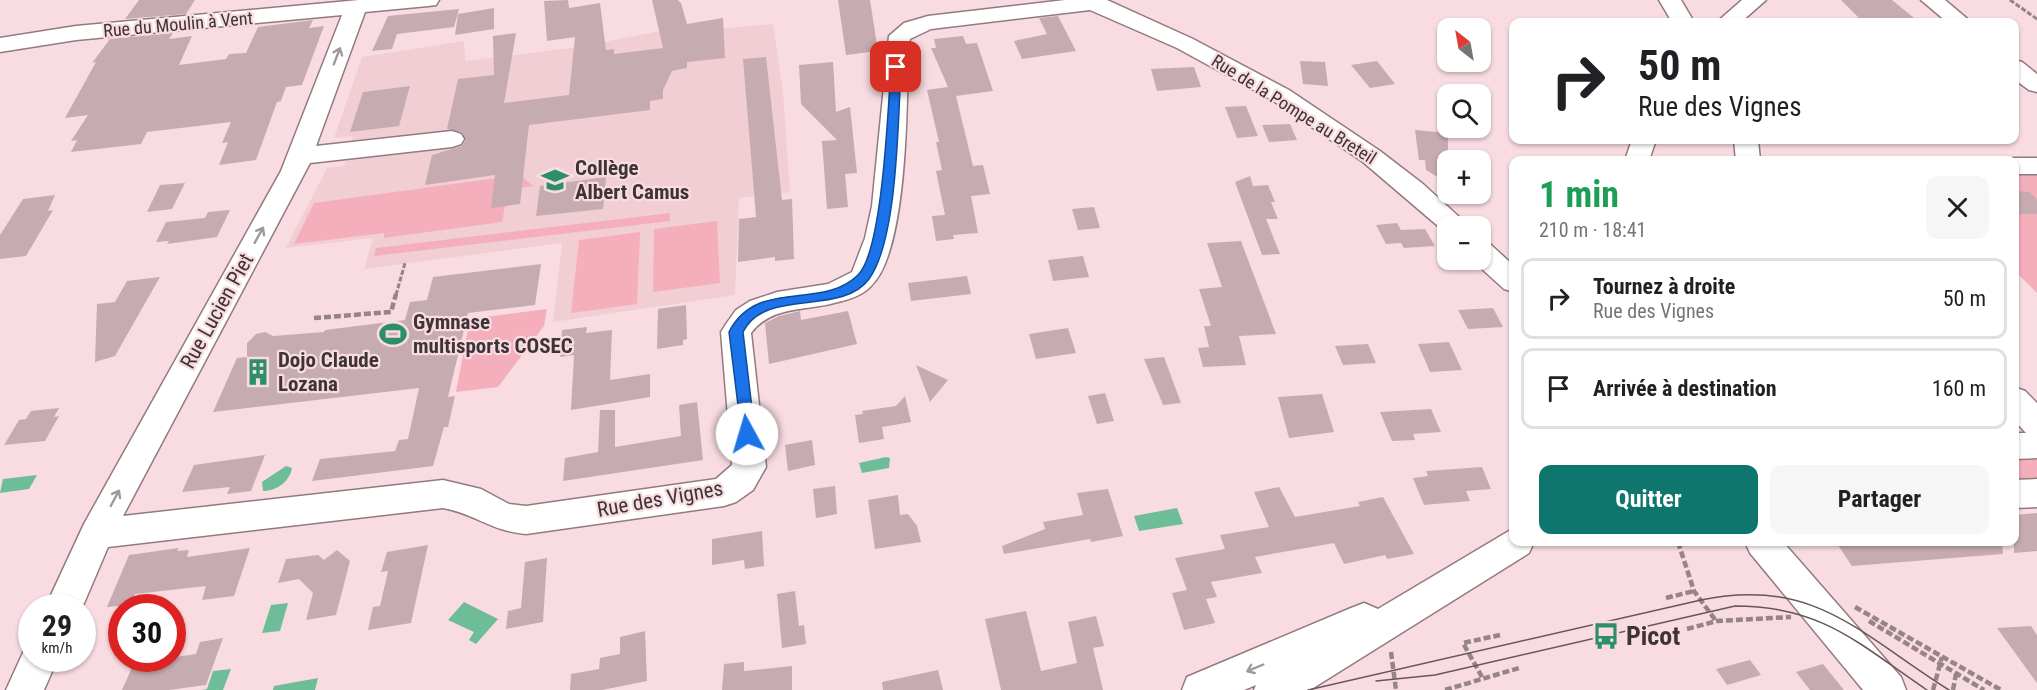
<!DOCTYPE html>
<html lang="fr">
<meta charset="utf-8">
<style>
:root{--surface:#fff;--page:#f6f6f6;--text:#202124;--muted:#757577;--line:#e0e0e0;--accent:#0f766e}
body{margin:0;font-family:"Roboto Condensed",sans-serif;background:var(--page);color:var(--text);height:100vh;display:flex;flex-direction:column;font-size:22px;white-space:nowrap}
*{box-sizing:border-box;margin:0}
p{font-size:20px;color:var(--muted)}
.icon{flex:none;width:33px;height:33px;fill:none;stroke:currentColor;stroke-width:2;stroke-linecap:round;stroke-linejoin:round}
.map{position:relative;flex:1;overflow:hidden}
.side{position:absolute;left:1509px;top:156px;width:510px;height:390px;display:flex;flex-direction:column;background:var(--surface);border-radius:12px;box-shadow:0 2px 4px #0004}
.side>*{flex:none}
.top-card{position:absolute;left:1509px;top:18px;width:510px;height:126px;border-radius:12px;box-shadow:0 2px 4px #0004;background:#fff;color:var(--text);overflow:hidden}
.needle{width:39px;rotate:329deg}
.fabs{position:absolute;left:1437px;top:18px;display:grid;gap:12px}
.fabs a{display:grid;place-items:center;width:54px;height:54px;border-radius:12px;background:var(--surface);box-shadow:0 2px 4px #0004;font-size:30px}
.speed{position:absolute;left:18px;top:594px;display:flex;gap:12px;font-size:30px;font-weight:700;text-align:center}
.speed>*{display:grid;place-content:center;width:78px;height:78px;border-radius:50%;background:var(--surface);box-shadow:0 2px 4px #0004;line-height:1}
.speed small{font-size:15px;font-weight:400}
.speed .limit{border:9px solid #d22;background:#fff;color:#111}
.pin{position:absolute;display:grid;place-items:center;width:51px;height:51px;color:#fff;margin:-26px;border-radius:12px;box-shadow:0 3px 9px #0006}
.me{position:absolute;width:66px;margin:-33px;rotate:354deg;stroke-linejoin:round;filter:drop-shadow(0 0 4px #0008)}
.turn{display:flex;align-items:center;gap:21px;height:126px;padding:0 30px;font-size:27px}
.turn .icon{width:78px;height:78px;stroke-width:2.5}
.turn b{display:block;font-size:42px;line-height:51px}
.round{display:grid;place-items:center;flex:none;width:63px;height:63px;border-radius:12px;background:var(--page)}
.head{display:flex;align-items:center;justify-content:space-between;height:102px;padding:0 30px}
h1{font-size:36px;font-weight:700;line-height:45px;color:#1e9e55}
.button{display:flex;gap:12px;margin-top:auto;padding:12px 30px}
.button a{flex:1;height:69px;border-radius:12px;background:var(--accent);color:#fff;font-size:24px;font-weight:700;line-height:69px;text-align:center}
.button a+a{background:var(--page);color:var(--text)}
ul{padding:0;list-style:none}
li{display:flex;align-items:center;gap:18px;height:81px;margin:0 12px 9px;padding:0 18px;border:3px solid var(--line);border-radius:12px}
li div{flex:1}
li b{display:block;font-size:22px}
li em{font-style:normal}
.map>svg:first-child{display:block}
.built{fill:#f1ced4}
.green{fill:#f5aebc}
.water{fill:#6dbd99}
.building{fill:#c6acb0}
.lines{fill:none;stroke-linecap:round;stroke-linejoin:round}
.minor-casing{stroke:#937a7f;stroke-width:3}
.path-far1{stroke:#968487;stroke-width:3;stroke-dasharray:5 2;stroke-linecap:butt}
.path{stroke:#968487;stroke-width:4.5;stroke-dasharray:7 3;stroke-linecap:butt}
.minor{fill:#fff;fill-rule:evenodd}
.tram{stroke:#65575a;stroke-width:1.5}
.oneway{stroke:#9e9a9a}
.route{fill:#1a73e8;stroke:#114b97;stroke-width:1.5}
.labels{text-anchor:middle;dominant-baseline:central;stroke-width:4.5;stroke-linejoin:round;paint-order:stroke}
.far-street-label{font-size:18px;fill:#3e3436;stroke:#f8dce1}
.poi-label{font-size:21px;font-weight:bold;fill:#3e3436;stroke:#f8dce1;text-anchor:start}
.street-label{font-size:21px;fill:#3e3436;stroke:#f8dce1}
.near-poi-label{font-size:26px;font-weight:bold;fill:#3e3436;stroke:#f8dce1;text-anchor:start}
</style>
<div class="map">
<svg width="2037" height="690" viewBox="0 0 2037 690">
<rect width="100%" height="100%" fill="#f8dce1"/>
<polygon class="built" points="773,24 783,91 790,192 739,198 735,295 553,322 562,243 364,269 373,238 286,248 327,168 344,166 353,136 334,138 362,57 464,41 465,61 578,47 660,31 696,31"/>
<g class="green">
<polygon points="2014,171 2037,171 2037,293 2015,271"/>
<polygon points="520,175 533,186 508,190 502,222 384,238 384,233 294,244 314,203"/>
<polygon points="670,213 670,221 374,256 376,248"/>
<polygon points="717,221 720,283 653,292 654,229"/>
<polygon points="640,232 637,304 571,313 579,240"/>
<polygon points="547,309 544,326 498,387 456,392 470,319"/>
<polygon points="2015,455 2033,456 2037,460 2037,486 2015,487"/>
</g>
<g class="water">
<polygon points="886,457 890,458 889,468 862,473 859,463"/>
<path d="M286,466L292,468C290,481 277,491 263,491L262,482Z"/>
<polygon points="37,475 29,489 0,493 3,479"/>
<polygon points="1177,508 1183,524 1139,531 1134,516"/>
<polygon points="464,602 498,619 476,644 469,640 474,632 448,620"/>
<polygon points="288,603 280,631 262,633 271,605"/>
<polygon points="231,669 223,690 202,690 207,689 213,671"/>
<polygon points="318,678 315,690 273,690 274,686"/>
</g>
<g class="building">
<polygon points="139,0 195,0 186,14 125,19"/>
<polygon points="568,0 569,8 600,3 606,50 614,49 614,54 663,48 652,0 678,0 681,3 687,24 723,18 725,58 687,62 687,68 672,71 663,90 663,99 650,101 650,110 529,125 520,204 491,208 495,175 425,185 432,155 462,146 466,140 462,132 447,129 458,79 494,75 493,36 516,33 504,103 569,95 575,37 547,41 544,1"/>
<polygon points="838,0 870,0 878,51 846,55"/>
<polygon points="1841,0 1892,0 1919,22 1863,22"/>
<polygon points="494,8 494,29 455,35 458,14"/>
<polygon points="459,9 454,27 397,34 392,49 372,51 388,16"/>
<polygon points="1058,16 1076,51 1022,59 1014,41 1047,34 1039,18"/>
<polygon points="313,20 309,28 324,26 302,85 286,87 281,101 277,102 256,160 219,165 228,142 222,143 231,122 147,132 141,144 71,152 77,140 71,141 88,115 65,118 96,62 92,63 110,39 173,33 169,39 192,36 179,65 226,59 229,54 246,53 258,27"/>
<polygon points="963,36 966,44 977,43 993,91 956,96 973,166 983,165 990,194 971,196 978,233 953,235 954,239 936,241 932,216 945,215 936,171 942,170 936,142 939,142 927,90 948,87 931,48 936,48 934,39"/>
<polygon points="766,57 782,200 792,199 794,259 775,261 775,257 738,262 739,219 756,217 743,59"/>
<polygon points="1300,61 1325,62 1328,86 1303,84"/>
<polygon points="1377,61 1395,84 1370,88 1351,65"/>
<polygon points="833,62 836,112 850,107 857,173 845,174 848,207 827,209 822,141 837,140 801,104 799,65"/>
<polygon points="1194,67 1201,87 1157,91 1151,69"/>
<polygon points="410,86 399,126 350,132 363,92"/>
<polygon points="1246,106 1258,136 1237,138 1225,107"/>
<polygon points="1290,124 1297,140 1269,142 1262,125"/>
<polygon points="1415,130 1448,133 1448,177 1436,176 1426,170 1425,160 1419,160"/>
<polygon points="1250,176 1253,186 1268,185 1275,202 1271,202 1278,219 1266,219 1280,254 1262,255 1235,182"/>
<polygon points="606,177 603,209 536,216 540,186"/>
<polygon points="185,183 172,209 147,212 160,185"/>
<polygon points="2014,191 2030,192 2037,200 2037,214 2014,214"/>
<polygon points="55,195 48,211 53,210 26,256 0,259 0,235 23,199"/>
<polygon points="1094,207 1100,228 1078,230 1072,209"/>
<polygon points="230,210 217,237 167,244 169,241 156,242 166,222 205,218 208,212"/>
<polygon points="1397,223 1401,230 1425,229 1435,246 1404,248 1401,243 1386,244 1376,225"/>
<polygon points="1241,241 1276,334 1239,336 1246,365 1203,367 1198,348 1209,347 1204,326 1211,326 1199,289 1222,287 1207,243"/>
<polygon points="1083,256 1089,277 1053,281 1048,260"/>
<polygon points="541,264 535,305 468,313 448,397 455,396 448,427 444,427 433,466 312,481 320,459 395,451 399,440 408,439 419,388 213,412 237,358 247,357 247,343 256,334 265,332 273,336 324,332 325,330 405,320 410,302 427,300 433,277"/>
<polygon points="967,276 971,294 911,301 908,283"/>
<polygon points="160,277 115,356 95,362 97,304 115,302 127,281"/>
<polygon points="686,305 687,339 683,340 683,345 657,349 658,309"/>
<polygon points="1493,308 1503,327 1468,329 1458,310"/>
<polygon points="800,311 801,320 848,311 857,344 769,364 765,323 779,316"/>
<polygon points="587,327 586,333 612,330 610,380 650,374 650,397 571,410 574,355 560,357 562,330"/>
<polygon points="1068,328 1076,353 1036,359 1029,334"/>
<polygon points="1449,342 1462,370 1430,372 1418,344"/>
<polygon points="1368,344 1376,363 1343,365 1335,346"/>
<polygon points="1164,357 1181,403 1163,405 1144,359"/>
<polygon points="916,365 948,380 930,402"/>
<polygon points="1105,393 1114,421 1097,424 1088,396"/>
<polygon points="1322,394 1334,432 1289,438 1278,397"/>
<polygon points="905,396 911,422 882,427 884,439 859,443 855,415 863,414 862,411 896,406"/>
<polygon points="697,402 703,460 563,481 565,458 598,452 600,410 615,410 615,447 681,436 679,405"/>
<polygon points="59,408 54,417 59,416 45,441 4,445 19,420 26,419 31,411"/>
<polygon points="1431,409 1441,432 1413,434 1415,440 1392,441 1380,412"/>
<polygon points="812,440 815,465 788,471 785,445"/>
<polygon points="265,455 251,491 227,494 230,487 182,492 194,465"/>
<polygon points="1482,467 1491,489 1466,491 1470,501 1424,505 1413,478 1428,476 1426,471"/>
<polygon points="835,486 837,514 816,518 813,489"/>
<polygon points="1279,487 1295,517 1360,506 1358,502 1383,497 1414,554 1387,559 1385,555 1344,564 1334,543 1255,557 1262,573 1211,582 1217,597 1206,599 1215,623 1184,630 1172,593 1187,590 1175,558 1225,549 1220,535 1269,527 1254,492"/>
<polygon points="1108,489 1123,536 1091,542 1090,539 1004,554 1002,546 1045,529 1043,522 1083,515 1077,493"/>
<polygon points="898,495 900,515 908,514 917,526 921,542 875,549 868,500"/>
<polygon points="2037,513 2037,551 2014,553 2014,515"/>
<polygon points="762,531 764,566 745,569 744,560 712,565 712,539"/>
<polygon points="1836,542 2002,542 2003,554 1852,566"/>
<polygon points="428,545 411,623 368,630 373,607 380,606 388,571 381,572 387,552"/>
<polygon points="179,548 177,551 189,550 187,557 250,548 234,596 202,600 206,586 135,594 131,605 107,607 129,555"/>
<polygon points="337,550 350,561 336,615 306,620 313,593 299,579 278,583 286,559 318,555 324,560"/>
<polygon points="547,558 543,622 506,629 508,611 521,608 525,562"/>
<polygon points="795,591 799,626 804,625 806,644 782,648 777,594"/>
<polygon points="1026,611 1041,671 1077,663 1068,622 1096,616 1104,646 1093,648 1103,690 1001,690 985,619"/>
<polygon points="2031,626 2037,635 2037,683 1997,628"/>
<polygon points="645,631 647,681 602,690 570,690 571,674 599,669 600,658 620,654 620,637"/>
<polygon points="223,638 206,685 169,690 122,690 134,663 196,654 200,642"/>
<polygon points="1750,660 1761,675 1727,685 1716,669"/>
<polygon points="744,662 744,671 792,666 792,690 722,690 724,664"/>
<polygon points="1823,664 1844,690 1810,690 1796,672"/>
<polygon points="938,670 943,690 883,690 882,682"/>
</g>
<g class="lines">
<defs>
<g id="minor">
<path d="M359,0H439L436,5L428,6L365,12L316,146L452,131L461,134L464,139L461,144L452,147L310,163L123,516L443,480L481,489L509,504L526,506L716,479L732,465L721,332L726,324L736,310L750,301L777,292L828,284L852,272L865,238L872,206L889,36L904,23L928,16L1065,0H1107L1193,39L1289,90L1380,151L1423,184L1469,226H1448V233L1445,232L1363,162L1272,100L1177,48L1090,10L931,29L910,39L908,49C907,100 908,251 871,286C862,296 847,300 834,303C804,311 771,306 751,333L766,467L753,490L736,502L724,506L526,534C490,531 476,514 443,508L108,547L82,608H45L84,524L281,171L342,15L76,40L0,52V38L76,26Z"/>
<polygon points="1659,0 1681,0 1694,22 1672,22"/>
<polygon points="1742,0 1766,0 1741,22 1717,22"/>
<polygon points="1921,0 1945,0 1971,22 1947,22"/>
<polygon points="2014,60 2022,62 2037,74 2037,92 2029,90 2014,79"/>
<polygon points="1632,140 1656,140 1649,160 1625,160"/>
<polygon points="1734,140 1758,140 1760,160 1736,160"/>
<polygon points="2014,158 2037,158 2037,174 2014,174 2014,160 2005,160"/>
<polygon points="1480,242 1490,244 1514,266 1514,292 1504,289 1472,260 1480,260"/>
<polygon points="2014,387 2025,391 2037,403 2037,458 2014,459 2014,433 2026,433 2014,420"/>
<polygon points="2037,479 2037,507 2014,508 2014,480"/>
<polygon points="1514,528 1514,542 1534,542 1529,553 1310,690 1254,690 1256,685 1244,690 1182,690 1187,677 1351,608 1364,603 1378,609"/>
<polygon points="1745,542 1783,542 1901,677 1906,690 1863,690 1750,553"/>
<polygon points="32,643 32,658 58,658 44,690 6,690 26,646"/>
</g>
</defs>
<use href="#minor" class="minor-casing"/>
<g class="path-far1">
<polyline points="2010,0 2037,19"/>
<polyline points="396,295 405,263"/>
</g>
<g class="path">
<polyline points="314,318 391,312 396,294"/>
<polyline points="1678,542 1694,591 1716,621"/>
<polyline points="1666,598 1694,591"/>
<polyline points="1855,607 2001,690"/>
<polyline points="1869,621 1984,690"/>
<polyline points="1687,629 1717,621 1791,617"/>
<polyline points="1391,652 1396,690"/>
<polyline points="1482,677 1463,643 1500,635"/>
<polyline points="1445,690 1519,668"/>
<polyline points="1933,690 1942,657"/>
<polyline points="1953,690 1956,674"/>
</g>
<use href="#minor" class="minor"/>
<g class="tram">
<path d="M1376,681L1435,675L1735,606C1822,606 1859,644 1927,690"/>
<path d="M1308,690L1701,600C1814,576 1861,635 1949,690"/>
</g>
</g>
<defs><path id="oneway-shaft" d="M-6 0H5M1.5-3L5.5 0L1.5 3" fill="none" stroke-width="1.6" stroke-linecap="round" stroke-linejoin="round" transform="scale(1.5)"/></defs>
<g class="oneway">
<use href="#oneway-shaft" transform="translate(337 56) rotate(-69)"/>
<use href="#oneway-shaft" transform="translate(259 235) rotate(-61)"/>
<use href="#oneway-shaft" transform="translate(115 498) rotate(-62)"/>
<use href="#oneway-shaft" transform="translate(1255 668) rotate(157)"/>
</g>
<path class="route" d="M896,64L901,67C898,118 898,239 869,279C841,317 765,287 743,332L755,434L752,438H742L729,332C757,277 822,311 858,275C883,250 888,107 891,67Z"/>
<defs>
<symbol id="school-bare" viewBox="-9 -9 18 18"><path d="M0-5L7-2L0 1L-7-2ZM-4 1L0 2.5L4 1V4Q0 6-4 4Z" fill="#2c8f69" stroke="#f8dce1" stroke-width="2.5" paint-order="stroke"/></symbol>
<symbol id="stadium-bare" viewBox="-9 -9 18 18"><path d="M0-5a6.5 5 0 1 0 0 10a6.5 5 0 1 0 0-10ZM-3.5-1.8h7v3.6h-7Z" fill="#2c8f69" stroke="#f8dce1" stroke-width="2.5" paint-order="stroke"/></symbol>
<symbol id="building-bare" viewBox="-9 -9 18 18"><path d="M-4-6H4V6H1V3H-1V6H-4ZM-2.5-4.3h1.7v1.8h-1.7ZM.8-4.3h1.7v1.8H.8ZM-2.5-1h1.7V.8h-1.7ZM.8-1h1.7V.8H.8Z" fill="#2c8f69" stroke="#f8dce1" stroke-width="2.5" paint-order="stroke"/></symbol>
<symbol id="bus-bare" viewBox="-9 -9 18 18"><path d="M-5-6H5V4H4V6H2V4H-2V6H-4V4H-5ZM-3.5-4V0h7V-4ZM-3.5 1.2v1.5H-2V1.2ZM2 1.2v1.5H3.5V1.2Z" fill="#2c8f69" stroke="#f8dce1" stroke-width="2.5" paint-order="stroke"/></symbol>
</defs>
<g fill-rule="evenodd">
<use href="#school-bare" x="536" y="161" width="38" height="38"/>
<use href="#stadium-bare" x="374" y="315" width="38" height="38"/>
<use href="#building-bare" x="239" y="353" width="38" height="38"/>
<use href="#bus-bare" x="1587" y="617" width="38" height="38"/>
</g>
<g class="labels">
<g class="far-street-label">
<text transform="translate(178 24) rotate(-5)">Rue du Moulin à Vent</text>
<text transform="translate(1294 109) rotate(32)">Rue de la Pompe au Breteil</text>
</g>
<g class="poi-label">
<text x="575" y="168">Collège<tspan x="575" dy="24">Albert Camus</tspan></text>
<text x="413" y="322">Gymnase<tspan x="413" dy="24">multisports COSEC</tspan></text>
<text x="278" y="360">Dojo Claude<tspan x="278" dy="24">Lozana</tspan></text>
</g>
<g class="street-label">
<text transform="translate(217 311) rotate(-61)">Rue Lucien Piet</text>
<text transform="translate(660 499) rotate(-10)">Rue des Vignes</text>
</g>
<g class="near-poi-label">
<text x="1626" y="636">Picot</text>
</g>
</g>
</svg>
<div class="fabs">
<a><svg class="needle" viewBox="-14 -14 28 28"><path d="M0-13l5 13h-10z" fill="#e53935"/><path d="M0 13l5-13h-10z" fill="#757577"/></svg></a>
<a><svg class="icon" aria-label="search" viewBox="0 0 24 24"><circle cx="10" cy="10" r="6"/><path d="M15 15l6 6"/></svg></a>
<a>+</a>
<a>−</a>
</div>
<div class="speed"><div>29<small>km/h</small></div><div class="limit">30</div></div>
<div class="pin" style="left:896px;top:67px;background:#d93025"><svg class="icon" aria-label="arrive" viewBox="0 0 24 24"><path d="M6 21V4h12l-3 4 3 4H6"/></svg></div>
<svg class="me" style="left:747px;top:434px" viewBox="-20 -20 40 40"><circle r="19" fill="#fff"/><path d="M0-13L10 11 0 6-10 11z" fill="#1a73e8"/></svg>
<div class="top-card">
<div class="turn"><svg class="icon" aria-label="right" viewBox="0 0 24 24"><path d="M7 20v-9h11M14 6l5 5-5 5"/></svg><div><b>50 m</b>Rue des Vignes</div></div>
</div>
<section class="side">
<div class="head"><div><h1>1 min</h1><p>210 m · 18:41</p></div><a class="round"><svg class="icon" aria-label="close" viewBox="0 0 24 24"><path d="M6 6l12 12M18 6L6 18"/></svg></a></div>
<ul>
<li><svg class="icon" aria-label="right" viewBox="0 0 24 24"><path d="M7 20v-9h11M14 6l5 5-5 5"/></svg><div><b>Tournez à droite</b><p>Rue des Vignes</p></div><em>50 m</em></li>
<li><svg class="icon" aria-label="arrive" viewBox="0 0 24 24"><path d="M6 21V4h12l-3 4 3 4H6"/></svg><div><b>Arrivée à destination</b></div><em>160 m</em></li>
</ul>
<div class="button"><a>Quitter</a><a>Partager</a></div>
</section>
</div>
